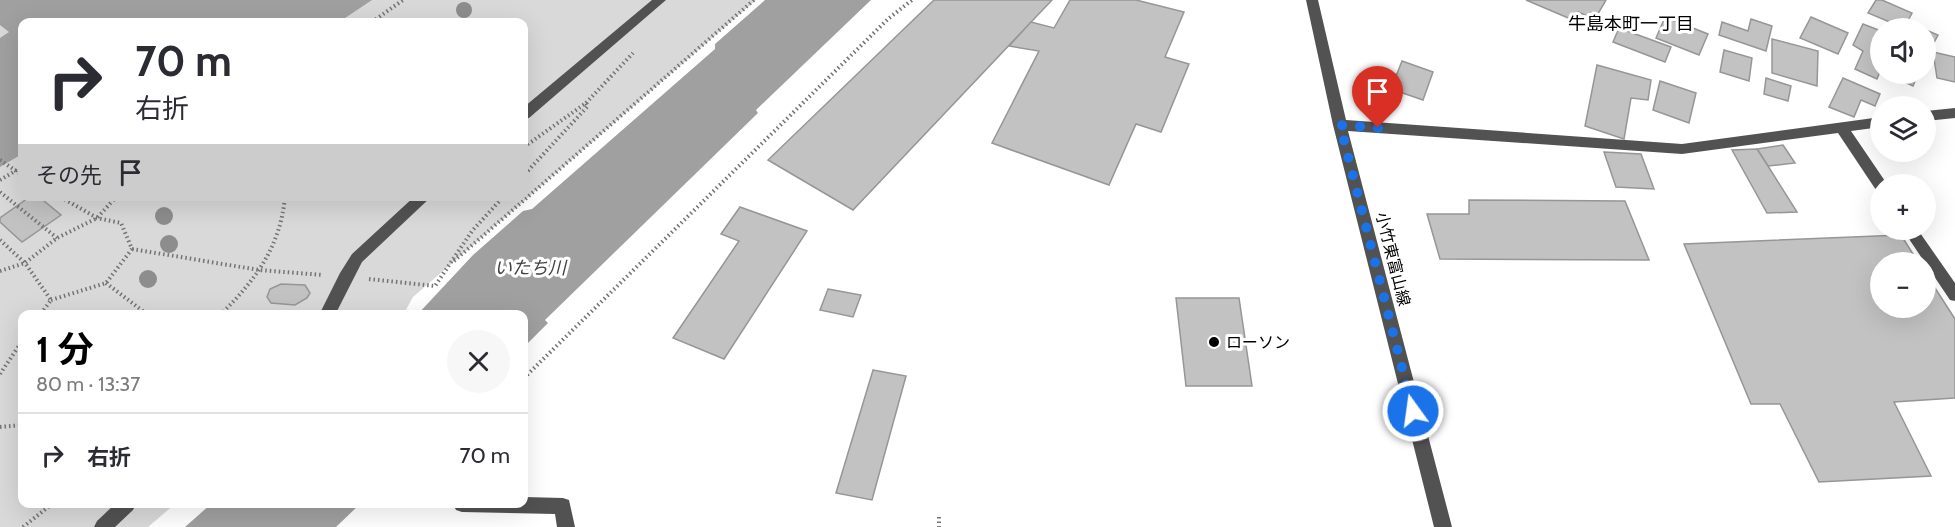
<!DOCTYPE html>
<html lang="ja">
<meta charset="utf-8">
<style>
:root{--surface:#fff;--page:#f7f7f7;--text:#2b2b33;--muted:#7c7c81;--line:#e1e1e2;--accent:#000}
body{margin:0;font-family:Cabin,"Noto Sans JP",sans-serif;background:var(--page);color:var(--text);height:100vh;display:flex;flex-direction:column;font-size:22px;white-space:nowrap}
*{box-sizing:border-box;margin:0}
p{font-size:20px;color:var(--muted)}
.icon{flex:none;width:33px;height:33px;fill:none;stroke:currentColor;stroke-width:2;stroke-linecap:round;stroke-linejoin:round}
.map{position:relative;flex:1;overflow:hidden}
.details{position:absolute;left:18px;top:310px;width:510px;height:198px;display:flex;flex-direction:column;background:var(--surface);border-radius:12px;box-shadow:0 6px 24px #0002}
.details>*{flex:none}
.top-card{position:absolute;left:18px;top:18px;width:510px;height:183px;border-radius:12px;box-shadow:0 6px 24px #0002;background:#fff;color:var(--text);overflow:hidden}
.fabs{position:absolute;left:1870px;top:18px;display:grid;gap:12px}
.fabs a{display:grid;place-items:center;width:66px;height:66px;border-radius:50%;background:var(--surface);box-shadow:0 6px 24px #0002;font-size:30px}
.pin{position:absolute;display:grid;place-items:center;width:51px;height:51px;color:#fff;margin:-62px -26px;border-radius:50% 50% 50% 0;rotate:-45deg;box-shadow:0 0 6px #0007}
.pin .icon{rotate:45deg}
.me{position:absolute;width:66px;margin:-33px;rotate:346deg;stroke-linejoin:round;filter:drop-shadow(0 0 4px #0008)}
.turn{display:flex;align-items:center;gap:21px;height:126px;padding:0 18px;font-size:27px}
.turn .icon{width:78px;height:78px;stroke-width:2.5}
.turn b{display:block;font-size:42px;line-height:51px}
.then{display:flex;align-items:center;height:57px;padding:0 18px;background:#0003;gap:12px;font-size:22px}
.round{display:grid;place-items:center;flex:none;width:63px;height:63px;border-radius:32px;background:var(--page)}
.summary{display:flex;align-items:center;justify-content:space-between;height:102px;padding:0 18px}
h1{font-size:36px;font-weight:700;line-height:45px;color:var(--accent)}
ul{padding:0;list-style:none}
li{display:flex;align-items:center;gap:18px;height:84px;padding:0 18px;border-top:2px solid var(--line)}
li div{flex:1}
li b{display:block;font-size:22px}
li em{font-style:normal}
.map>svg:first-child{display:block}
.green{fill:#d9d9d9;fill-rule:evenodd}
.water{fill:#a0a0a0}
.building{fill:#c2c2c2;stroke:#969696;stroke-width:1.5}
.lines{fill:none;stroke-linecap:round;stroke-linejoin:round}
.path{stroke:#747474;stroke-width:4;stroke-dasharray:1.5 3;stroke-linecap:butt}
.minor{fill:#525252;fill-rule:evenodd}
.path-bridge{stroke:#747474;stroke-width:4;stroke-dasharray:1.5 3;stroke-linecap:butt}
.tree{fill:#8d8d8d}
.route{stroke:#1a73e8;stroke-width:10;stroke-dasharray:0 18}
.poi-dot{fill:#000;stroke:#fff;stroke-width:2}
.labels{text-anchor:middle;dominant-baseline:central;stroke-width:6;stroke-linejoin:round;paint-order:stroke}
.street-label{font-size:16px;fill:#000;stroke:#fff}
.poi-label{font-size:16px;fill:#000;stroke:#fff;text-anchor:start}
.neighbourhood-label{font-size:18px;fill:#000;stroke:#fff}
.water-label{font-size:18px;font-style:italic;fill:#414141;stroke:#fff}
</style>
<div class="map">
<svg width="1955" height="527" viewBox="0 0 1955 527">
<rect width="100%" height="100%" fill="#fff"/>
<path class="green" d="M0,0H756L413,297L403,315H22V504H175L148,527H0ZM22,22H524V196H22Z"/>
<g class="water">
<polygon points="0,0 372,0 339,22 22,22 22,154 0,167 0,38 9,32 0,25"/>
<polygon points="765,0 871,0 756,110 758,113 545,320 548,323 524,347 524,315 417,315 473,255 523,211 532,209 715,49 715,44"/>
<polygon points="211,504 360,504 336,527 185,527"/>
</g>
<g class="building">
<polygon points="934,0 1052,0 853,210 768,160"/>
<polygon points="1070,0 1136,0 1184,12 1165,57 1189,64 1161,132 1136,124 1109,185 992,143 1039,51 1009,46 1031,22 1054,28"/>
<polygon points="1526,0 1606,0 1595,19 1578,12 1573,20"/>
<polygon points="1876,0 1882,0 1912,13 1904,28 1868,13"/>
<polygon points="1665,17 1708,34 1699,55 1656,38"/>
<polygon points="1811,17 1848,33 1838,54 1800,38"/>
<polygon points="1751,19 1772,26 1766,51 1719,35 1722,22 1748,31"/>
<polygon points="1863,24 1881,31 1881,69 1877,79 1855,69 1863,51 1853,45"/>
<polygon points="1619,28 1671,47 1665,62 1613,42"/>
<polygon points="1926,30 1938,35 1931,48 1926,45"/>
<polygon points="1772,39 1818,51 1817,86 1772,73"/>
<polygon points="1724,50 1752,58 1749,81 1720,72"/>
<polygon points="1933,52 1955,57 1955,82 1937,78"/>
<polygon points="1402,61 1433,72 1423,100 1391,89"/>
<polygon points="1597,65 1651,80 1648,100 1631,98 1624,139 1585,126"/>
<polygon points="1887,74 1918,74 1913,86"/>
<polygon points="1766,78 1791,86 1788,101 1764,94"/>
<polygon points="1843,78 1880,94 1875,106 1861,100 1854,117 1829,107"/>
<polygon points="1660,81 1696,93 1689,123 1653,110"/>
<polygon points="1783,145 1795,163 1768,166 1757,149"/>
<polygon points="1757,149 1768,166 1797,212 1767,213 1732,150"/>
<polygon points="1604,152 1641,154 1654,189 1616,187"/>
<polygon points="31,196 38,196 61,215 22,242 0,222 0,218"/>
<polygon points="1469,200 1625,201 1649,260 1440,259 1427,214 1469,214"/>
<polygon points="740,207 807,231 724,359 673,338 739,241 721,234"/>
<polygon points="1901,235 1918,262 1881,262 1881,308 1926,308 1926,274 1955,319 1955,398 1894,402 1931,476 1819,482 1780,404 1751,404 1684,244"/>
<polygon points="281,284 305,285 310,293 307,298 295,305 271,303 267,297 270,289"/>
<polygon points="828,289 861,295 853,317 820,310"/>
<polygon points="1176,298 1239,298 1252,386 1186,386"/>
<polygon points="873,370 906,376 872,500 836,493"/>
</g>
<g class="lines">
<g class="path">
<polyline points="372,22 403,0"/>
<polyline points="586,103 633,53"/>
<polyline points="524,147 586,103 588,106 524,175"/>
<polyline points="0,180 22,167"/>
<polyline points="0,192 57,238"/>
<polyline points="0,240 25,263 51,300 40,315"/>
<polyline points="132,249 259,270 323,275"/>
<polyline points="454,261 754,0"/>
<polyline points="0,271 25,263 57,238 97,218 117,196"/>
<polyline points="369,279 435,286 472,231 504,196"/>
<polyline points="106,283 148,315"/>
<polyline points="51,300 106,283 132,249 121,223 97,218 59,196"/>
<path d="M220,315C255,281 281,246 285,196"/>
<polyline points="0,374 22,341"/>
<polyline points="524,378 888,19 912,0"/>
<polyline points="0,427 22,425"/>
<polyline points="939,517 939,527"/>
<polyline points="23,527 52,504"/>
</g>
<g class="minor">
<polygon points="652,0 666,0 529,118 524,119 524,107"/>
<polygon points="1306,0 1318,0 1346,120 1682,144 1881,117 1881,127 1851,131 1887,184 1881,184 1881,192 1876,190 1838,133 1682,154 1348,131 1452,527 1434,527 1333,125"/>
<polygon points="1955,108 1955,118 1926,121 1926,111"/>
<polygon points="415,196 432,196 362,262 335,315 319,315 340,273 352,254"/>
<polygon points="1903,230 1918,230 1955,283 1955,301 1950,300"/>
<polygon points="524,497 563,498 569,500 575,527 557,527 555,514 462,512 456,510 453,504 524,504"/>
<polygon points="115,504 136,504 133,510 115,527 94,527 97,521"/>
</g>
<polyline class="path-bridge" points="0,160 22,175"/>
</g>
<g class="tree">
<circle cx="464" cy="10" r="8"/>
<circle cx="164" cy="216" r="9"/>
<circle cx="169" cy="244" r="9"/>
<circle cx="148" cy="279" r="9"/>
</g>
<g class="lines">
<polyline class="route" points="1378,128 1340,125 1413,411"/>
</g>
<circle class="poi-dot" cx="1214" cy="342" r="6"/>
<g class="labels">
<g class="street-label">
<text transform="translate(1393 259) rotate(76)">小竹東富山線</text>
</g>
<g class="poi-label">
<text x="1226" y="342">ローソン</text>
</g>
<g class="neighbourhood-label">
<text x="1631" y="24">牛島本町一丁目</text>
</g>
<g class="water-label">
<text x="530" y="268">いたち川</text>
</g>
</g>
</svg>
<div class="fabs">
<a><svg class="icon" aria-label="sound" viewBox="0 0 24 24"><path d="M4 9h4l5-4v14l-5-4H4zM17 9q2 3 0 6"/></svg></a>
<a><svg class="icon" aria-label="layers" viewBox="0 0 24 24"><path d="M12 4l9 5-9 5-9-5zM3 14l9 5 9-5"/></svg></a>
<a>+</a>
<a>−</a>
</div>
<div class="pin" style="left:1378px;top:128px;background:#d93025"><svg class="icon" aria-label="arrive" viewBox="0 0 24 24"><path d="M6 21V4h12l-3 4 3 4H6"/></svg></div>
<svg class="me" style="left:1413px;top:411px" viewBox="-20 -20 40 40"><circle r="17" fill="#1a73e8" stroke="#fff" stroke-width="3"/><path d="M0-11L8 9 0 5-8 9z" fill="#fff"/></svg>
<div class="top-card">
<div class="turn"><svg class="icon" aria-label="right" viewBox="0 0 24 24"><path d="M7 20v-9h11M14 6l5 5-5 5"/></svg><div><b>70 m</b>右折</div></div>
<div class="then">その先<svg class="icon" aria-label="arrive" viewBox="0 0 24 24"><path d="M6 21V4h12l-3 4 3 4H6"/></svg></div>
</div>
<section class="details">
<div class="summary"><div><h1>1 分</h1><p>80 m · 13:37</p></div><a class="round"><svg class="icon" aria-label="close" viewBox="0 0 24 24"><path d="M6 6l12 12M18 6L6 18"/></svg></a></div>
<ul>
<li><svg class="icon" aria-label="right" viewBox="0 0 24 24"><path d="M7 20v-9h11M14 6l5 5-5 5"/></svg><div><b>右折</b></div><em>70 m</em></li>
</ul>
</section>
</div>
